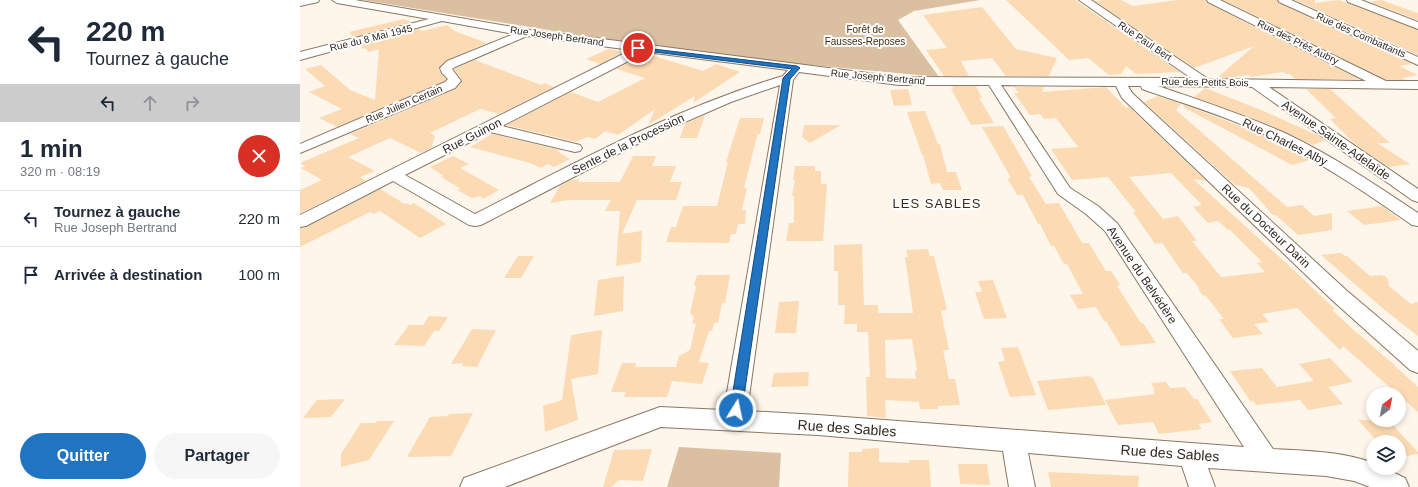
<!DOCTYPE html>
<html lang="fr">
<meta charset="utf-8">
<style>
:root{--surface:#fff;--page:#f6f6f7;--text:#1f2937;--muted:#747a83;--line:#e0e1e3;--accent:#2074c2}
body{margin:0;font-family:Arial,sans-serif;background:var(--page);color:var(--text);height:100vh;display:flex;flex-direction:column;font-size:15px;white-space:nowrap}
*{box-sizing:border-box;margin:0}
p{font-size:13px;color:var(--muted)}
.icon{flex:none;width:22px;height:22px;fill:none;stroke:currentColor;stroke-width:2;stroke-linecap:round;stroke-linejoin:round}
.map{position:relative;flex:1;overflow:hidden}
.drawer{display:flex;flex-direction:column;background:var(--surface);width:300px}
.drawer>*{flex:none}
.banner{background:#fff;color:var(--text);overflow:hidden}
.needle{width:26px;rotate:32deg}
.buttons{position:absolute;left:1066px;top:387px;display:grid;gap:8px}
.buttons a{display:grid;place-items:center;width:40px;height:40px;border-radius:50%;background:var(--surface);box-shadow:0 2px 6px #0003;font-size:20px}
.pin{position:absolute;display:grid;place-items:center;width:34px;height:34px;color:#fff;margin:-17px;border:2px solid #fff;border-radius:50%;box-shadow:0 1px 4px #0007}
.me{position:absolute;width:44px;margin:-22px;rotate:10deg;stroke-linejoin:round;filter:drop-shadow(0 0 3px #0008)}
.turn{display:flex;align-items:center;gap:14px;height:84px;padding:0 20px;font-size:18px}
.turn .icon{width:52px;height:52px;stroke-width:2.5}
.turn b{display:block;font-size:28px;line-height:34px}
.lanes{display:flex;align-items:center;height:38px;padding:0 20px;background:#0003;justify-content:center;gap:20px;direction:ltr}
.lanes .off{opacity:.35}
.round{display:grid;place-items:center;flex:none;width:42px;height:42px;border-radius:21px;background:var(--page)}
.headline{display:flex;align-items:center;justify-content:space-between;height:68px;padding:0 20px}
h1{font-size:24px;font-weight:800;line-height:30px}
.cta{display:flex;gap:8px;margin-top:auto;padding:8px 20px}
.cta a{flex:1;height:46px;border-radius:24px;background:var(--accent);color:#fff;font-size:16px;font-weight:800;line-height:46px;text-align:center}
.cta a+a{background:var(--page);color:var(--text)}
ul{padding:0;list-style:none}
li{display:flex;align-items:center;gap:12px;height:56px;padding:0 20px;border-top:1px solid var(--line)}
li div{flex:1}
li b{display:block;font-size:15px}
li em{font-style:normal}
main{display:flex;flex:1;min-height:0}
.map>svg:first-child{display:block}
.green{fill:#dabfa0}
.building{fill:#fcdbb4;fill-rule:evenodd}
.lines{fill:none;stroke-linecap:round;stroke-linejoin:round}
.minor-casing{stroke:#8a7761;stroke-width:2}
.minor{fill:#fff;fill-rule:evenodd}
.route{fill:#2074c2;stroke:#154b7e}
.labels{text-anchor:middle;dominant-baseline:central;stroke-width:4;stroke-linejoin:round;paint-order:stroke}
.far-park-label{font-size:10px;fill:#422b0c;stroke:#fff}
.far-street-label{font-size:10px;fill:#2f281e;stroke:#fff}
.street-label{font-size:12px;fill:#2f281e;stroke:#fff}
.neighbourhood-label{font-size:13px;letter-spacing:1px;fill:#3b2a16;stroke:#fff}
.near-street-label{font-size:14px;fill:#2f281e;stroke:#fff}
</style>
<main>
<section class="drawer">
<div class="banner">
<div class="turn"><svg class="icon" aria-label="left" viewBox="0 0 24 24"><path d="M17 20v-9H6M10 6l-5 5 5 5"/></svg><div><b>220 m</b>Tournez à gauche</div></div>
<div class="lanes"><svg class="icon" aria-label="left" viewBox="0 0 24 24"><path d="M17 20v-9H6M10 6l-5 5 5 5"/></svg><svg class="icon off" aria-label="ahead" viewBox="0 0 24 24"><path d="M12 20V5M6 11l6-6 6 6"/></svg><svg class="icon off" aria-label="right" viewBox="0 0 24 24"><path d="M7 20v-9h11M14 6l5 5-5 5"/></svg></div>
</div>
<div class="headline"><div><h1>1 min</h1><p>320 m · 08:19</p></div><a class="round" style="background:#d93025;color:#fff"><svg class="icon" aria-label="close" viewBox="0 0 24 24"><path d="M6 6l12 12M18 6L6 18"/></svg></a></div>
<ul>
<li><svg class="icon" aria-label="left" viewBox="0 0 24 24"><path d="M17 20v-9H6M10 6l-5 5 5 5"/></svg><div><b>Tournez à gauche</b><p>Rue Joseph Bertrand</p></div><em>220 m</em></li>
<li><svg class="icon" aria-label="arrive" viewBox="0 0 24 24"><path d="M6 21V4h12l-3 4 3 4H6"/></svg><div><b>Arrivée à destination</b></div><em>100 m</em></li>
</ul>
<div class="cta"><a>Quitter</a><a>Partager</a></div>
</section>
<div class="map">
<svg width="1118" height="487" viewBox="0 0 1118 487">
<rect width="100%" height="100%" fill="#fef5eb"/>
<g class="green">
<polygon points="63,0 680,0 614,11 598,20 639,77 490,63 292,37"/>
<polygon points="379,447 481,453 479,487 367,487"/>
</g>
<g class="building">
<polygon points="706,0 775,0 880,72 836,74 826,66 821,74 809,75 788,58 769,60"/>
<polygon points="804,0 821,0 833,6 877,0 906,0 907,3 1059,79 995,79 990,74 987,74 983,72 952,77 948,75 929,78 917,78 954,46 894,68 795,1"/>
<polygon points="923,0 977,0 978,3 1112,64 1099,66 1118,75 1102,78 1107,80 1086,80"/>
<polygon points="995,0 1015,0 1015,3 1039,0 1118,30 1118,55"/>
<polygon points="1081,0 1118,13 1118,20 1070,2"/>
<polygon points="682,7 716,49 757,58 749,76 706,76 692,58 661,61 669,76 644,76 626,50 647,48 623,15"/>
<polygon points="104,19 112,22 53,37 49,32"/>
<polygon points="147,25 154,31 187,43 146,60 139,69 141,74 146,79 144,81 37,127 19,118 42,109 9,92 25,86 5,69 21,65 50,90 75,100 79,49 69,52 65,48 62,49 59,45 119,29 122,31"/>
<polygon points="308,49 323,52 300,64 286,59"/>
<polygon points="342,56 349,58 354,56 403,71 416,64 440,72 393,103 395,96 348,125 355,109 318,135 305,131 295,139 287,137 276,142 206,125 271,92 298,102 345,78 317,69"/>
<polygon points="175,60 241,85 245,83 254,87 200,114 180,109 130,133 135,136 131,148 121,153 90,138 48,157 75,171 60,177 66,181 0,213 0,190 22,180 1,168 5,166 0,163 59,138 50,134 156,89 162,81 154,69"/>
<polygon points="652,86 676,86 682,98 679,98 694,123 671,125 651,89 654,88"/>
<path d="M714,87H744L742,92L806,87L826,108L829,107L906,181L893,179L985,262L1035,309L1032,310L1058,334H1059L1086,358L1093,363L1094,365L1118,387V412L1043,346L1040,350L997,308L962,314L969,322L954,324L963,334L933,338L919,319H924L906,296L902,295L899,290V288L887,273H883L862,243L855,244L833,212H836L808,177L772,180L751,149L778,147L756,118L744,119L740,114L730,115L714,93H719ZM871,173L902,205L893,207L908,223L918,221L928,230H930L962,262L957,263L965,272L921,277L892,241H897L878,216L863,219L829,177Z"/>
<polygon points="905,88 961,110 1019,136 1025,140 1013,145 972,126 894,97"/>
<polygon points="608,89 612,105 594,106 590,90"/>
<polygon points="1006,89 1030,89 1090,143 1077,143 1110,164 1088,167 1055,144 1030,119 1036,118"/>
<polygon points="858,96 881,104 876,110 987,207 1002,205 1014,216 1032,213 1032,230 998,235 977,216 973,215 949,188 935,185 844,102"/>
<polygon points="885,105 961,134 1009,160 992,165 883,107"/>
<polygon points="625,111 638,144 640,144 647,172 656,172 662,190 643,190 640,183 631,184 623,155 622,155 607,112"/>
<polygon points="405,115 397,138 380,138 385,124"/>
<polygon points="440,118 464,118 460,134 458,134 456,140 444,188 447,188 442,210 446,210 445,224 438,224 436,234 431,234 429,243 366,242 371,227 376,227 383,206 417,206 428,162 426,162"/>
<polygon points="504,125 541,125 510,143 502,137"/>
<polygon points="703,126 732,176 729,177 746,204 759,203 782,243 789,243 806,271 811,271 820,285 817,286 841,323 843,323 856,343 821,346 806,321 804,321 796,307 778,309 770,295 783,294 767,264 764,264 754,246 751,246 740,224 738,224 723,195 717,195 707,178 711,178 682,127"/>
<polygon points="192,134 260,150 257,151 270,159 254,167 248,164 241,168 230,163 170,147"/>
<polygon points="153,156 169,164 160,168 199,190 183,199 180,196 172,198 157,190 161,189 141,177 144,176 130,167"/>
<polygon points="333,156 356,156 352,166 376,166 370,182 382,182 376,200 337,200 322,234 342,231 341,262 316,266 320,211 305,211 311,200 269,200 250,203 260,186 271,180 280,179 278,182 320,182"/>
<polygon points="495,166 515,166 515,171 521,171 521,184 527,184 523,241 486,241 489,223 494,223 494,196 492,196 495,180 493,180"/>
<polygon points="80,189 105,204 107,203 110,205 114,203 146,224 120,238 80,211 74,214 70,212 0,247 0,228 7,227"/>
<polygon points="1082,206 1101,220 1064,225 1047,211"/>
<path d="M562,244L564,305H578V313H613L605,257H608L606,250L628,249L630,256H634L647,310L641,311L649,350H643L649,379H655L660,405L638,406V409H620L619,402L585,400L586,418L567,416L566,377H570L568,332H557V324H544L545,305H538V271H534V245ZM612,339L617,371H615L616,379L586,378L585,340Z"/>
<polygon points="1041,253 1045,256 1047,256 1070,276 1080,275 1085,276 1088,279 1089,286 1111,304 1118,302 1118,336 1086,311 1021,255"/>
<polygon points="218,256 234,256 221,278 204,278"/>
<polygon points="397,275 430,275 425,303 422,303 418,323 414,323 412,331 409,331 399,362 409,363 402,384 372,381 367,397 324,397 326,392 311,392 322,363 336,363 335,367 376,367 379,356 390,350 396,323 392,324 394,317 390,313 396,287 394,284"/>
<polygon points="324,276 323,311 294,316 298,280"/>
<polygon points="693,280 707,318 684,319 675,292 682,292 678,281"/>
<polygon points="499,301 496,333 475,333 479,302"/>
<polygon points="129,316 148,317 139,331 134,331 124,346 94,345 109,325 123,325"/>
<polygon points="172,329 196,330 177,367 162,366 163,363 151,364"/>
<polygon points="302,330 298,374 271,379 278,420 245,432 243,406 262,400 271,335"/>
<polygon points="718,347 736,395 710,397 698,362 705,361 701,348"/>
<polygon points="1030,358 1053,382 1028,387 1043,404 1008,410 1000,400 956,405 953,401 951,402 930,371 962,368 977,387 1014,381 999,364"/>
<polygon points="509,372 508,386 471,387 474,373"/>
<polygon points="788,376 793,378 806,405 748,410 737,381"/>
<polygon points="866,382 870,388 885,387 894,399 897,399 912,422 898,424 902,429 859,434 853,422 818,425 805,400 855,394 853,391 855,390 851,383"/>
<polygon points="45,399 31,417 3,418 17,400"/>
<polygon points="173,413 151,456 107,457 130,417 148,416 149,414"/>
<polygon points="1058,420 1088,420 1118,452 1118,454 1099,457 1099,442 1078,442"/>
<polygon points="77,421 94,421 69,460 41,467 41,454 61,423 76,423"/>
<polygon points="579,448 579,462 609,463 609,460 629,460 631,487 548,487 549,452 562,452 562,449"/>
<polygon points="352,449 343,481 319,480 311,487 303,487 314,450"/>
<polygon points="658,464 687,464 690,485 660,484"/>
<polygon points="748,472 839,476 838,487 751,487"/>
</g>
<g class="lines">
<defs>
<g id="minor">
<polygon points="0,0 19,0 18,2 0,6"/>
<path d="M32,0H55L224,29L599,77L891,78L779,0H791L908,79L1066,81L908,2L907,0H920L1086,81H1118V89L969,87L1118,189V202L1112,200L952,87L858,86C902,101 945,115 987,134C1033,156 1076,185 1118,213V226L1112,225C1069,195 1025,165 978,141C935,119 888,105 842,89L841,86H828L832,93L857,116L1046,290L1118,351V373L1110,370L1032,300L822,98L816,86L701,85L770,188L798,206L817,223L973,449C1006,451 1041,451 1073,463V468H1084L1105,478L1109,487H1070L1054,481L1026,476L908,468L915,487H889L882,466L728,453L735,487H709L703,451L518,435L361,427L205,487H160L164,478L360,407L424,410L480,85L431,102L353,136L181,225L175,226L169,225L93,181L6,226L0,227V215L331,50L227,36L155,67L152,69L161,81L155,88L0,153V144L145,82L148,79L142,73L140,68L147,61L214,34L142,21L0,60V52L129,19L37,3ZM346,52L488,70L483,76C375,108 275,163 175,214L105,175L190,132L275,152L280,151L282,148L280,145L202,126ZM499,72L599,85H689L758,194L786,214L805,231L944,447L518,415L447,411L493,80Z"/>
<polygon points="978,0 991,0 1118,57 1118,65 979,2"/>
<polygon points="1047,0 1061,0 1118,22 1118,29 1048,2"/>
</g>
</defs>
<use href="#minor" class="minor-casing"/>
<use href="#minor" class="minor"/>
</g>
<polygon class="route" points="336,47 497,66 500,68 490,79 442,410 440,414 436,415 432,414 430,410 483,78 492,69 338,50 335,48"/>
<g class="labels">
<g class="far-park-label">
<text x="565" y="29">Forêt de<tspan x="565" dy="12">Fausses-Reposes</tspan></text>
</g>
<g class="far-street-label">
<text transform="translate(1061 35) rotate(24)">Rue des Combattants</text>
<text transform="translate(257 36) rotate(8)">Rue Joseph Bertrand</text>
<text transform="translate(71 38) rotate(-14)">Rue du 8 Mai 1945</text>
<text transform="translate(845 41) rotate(34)">Rue Paul Bert</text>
<text transform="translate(998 42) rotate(26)">Rue des Prés Aubry</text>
<text transform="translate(578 77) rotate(5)">Rue Joseph Bertrand</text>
<text transform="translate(905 82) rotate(1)">Rue des Petits Bois</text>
<text transform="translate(104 104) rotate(-23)">Rue Julien Certain</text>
</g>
<g class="street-label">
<text transform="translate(172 136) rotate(-27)">Rue Guinon</text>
<text transform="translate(1036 140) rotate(35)">Avenue Sainte-Adelaïde</text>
<text transform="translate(985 142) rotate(26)">Rue Charles Alby</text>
<text transform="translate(328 144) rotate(-26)">Sente de la Procession</text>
<text transform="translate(966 226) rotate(43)">Rue du Docteur Darin</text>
<text transform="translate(842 275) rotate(56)">Avenue du Belvédère</text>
</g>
<g class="neighbourhood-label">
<text x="637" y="203">LES SABLES</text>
</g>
<g class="near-street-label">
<text transform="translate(547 428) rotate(4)">Rue des Sables</text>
<text transform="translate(870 453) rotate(4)">Rue des Sables</text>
</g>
</g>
</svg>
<div class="buttons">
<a><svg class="needle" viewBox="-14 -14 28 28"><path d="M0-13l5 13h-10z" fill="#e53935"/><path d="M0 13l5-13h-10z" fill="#747a83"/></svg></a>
<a><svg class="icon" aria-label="layers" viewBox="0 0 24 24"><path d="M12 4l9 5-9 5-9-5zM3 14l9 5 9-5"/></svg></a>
</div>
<div class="pin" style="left:338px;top:48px;background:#d93025"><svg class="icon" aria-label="arrive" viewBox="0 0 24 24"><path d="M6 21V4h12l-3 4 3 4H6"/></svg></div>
<svg class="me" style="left:436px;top:410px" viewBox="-20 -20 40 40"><circle r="17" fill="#2074c2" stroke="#fff" stroke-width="3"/><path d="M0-11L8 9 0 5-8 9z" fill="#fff"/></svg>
</div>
</main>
